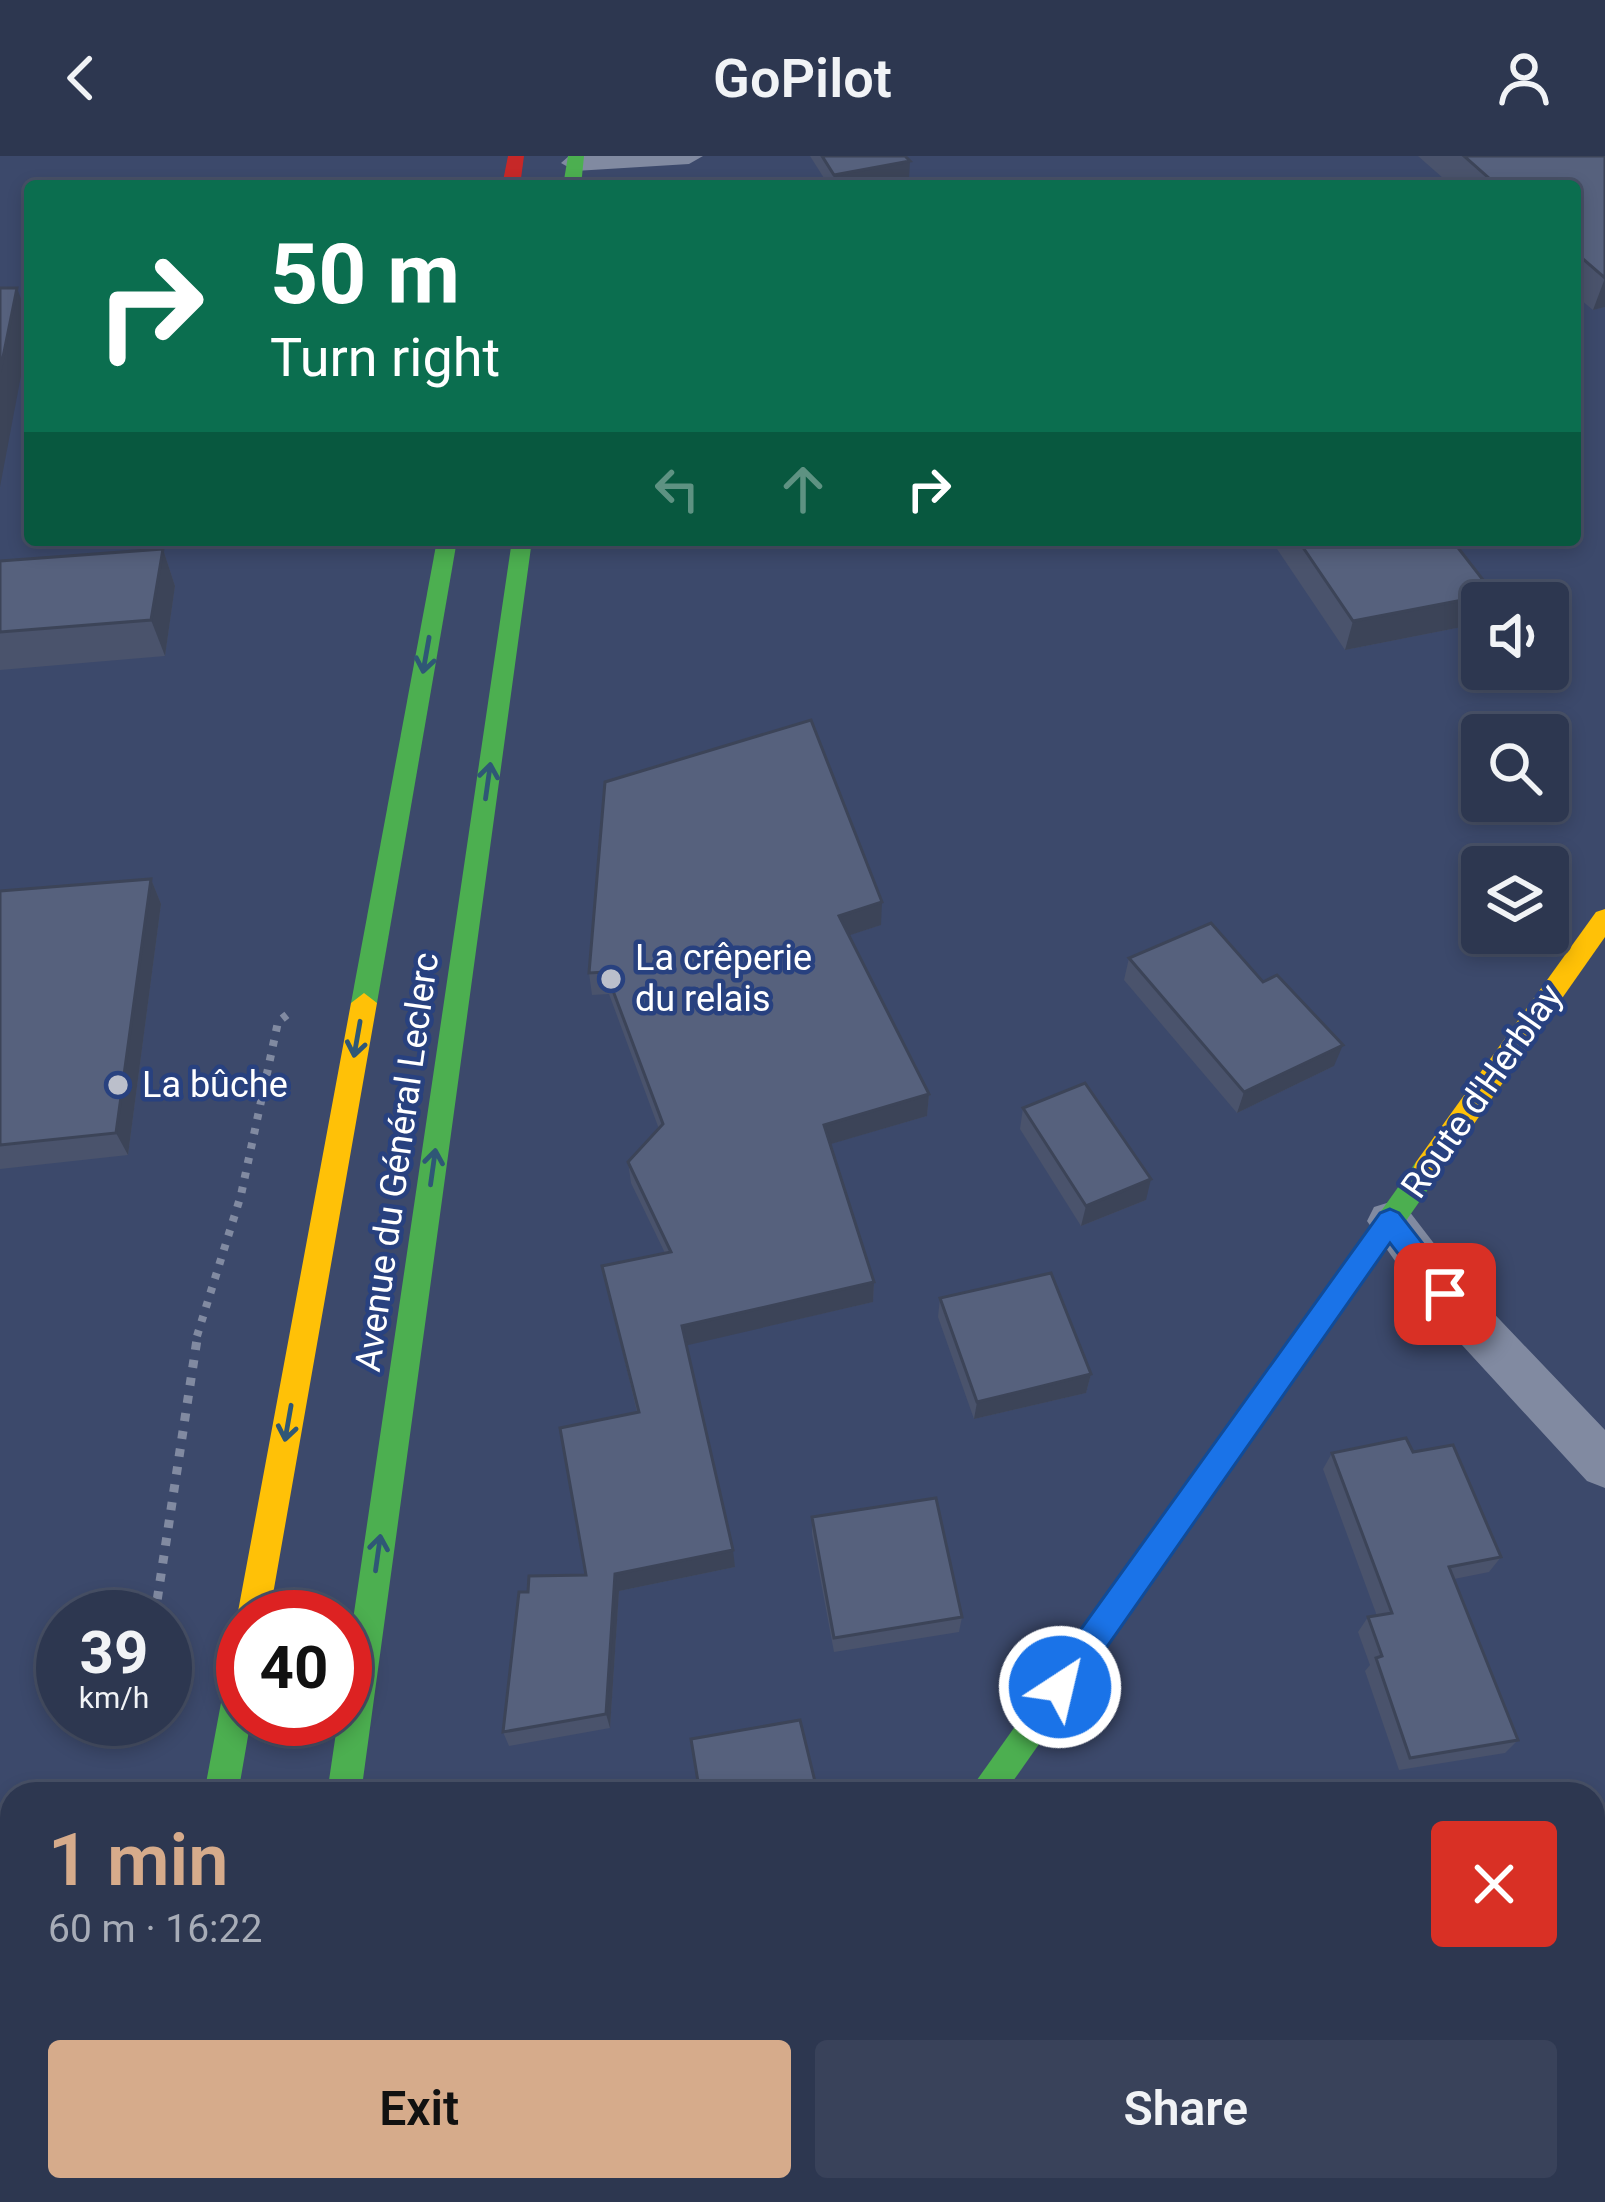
<!DOCTYPE html>
<meta charset="utf-8">
<style>
:root{--surface:#2d3750;--page:#39425a;--text:#f1f3f6;--muted:#a7acb7;--line:#485167;--accent:#d6ab8b}
body{margin:0;font-family:Roboto,sans-serif;background:var(--page);color:var(--text);height:100vh;display:flex;flex-direction:column;font-size:45px;white-space:nowrap}
*{box-sizing:border-box;margin:0}
p{font-size:39px;color:var(--muted)}
.icon{flex:none;width:66px;height:66px;fill:none;stroke:currentColor;stroke-width:2;stroke-linecap:round;stroke-linejoin:round}
.map{position:relative;flex:1;overflow:hidden}
.drawer{position:absolute;left:0px;top:1626px;width:1605px;height:420px;display:flex;flex-direction:column;background:var(--surface);border-radius:36px 36px 0 0;box-shadow:0 6px 18px #0003,0 0 0 3px var(--line)}
.drawer>*{flex:none}
.guide{position:absolute;left:24px;top:24px;width:1557px;height:366px;border-radius:12px;box-shadow:0 6px 18px #0003,0 0 0 3px var(--line);background:#0b6e4f;color:#fff;overflow:hidden}
.buttons{position:absolute;left:1461px;top:426px;display:grid;gap:24px}
.buttons a{display:grid;place-items:center;width:108px;height:108px;border-radius:12px;background:var(--surface);box-shadow:0 6px 18px #0003,0 0 0 3px var(--line);font-size:60px}
.speed{position:absolute;left:36px;top:1434px;display:flex;gap:24px;font-size:60px;font-weight:700;text-align:center}
.speed>*{display:grid;place-content:center;width:156px;height:156px;border-radius:50%;background:var(--surface);box-shadow:0 6px 18px #0003,0 0 0 3px var(--line);line-height:1}
.speed small{font-size:30px;font-weight:400}
.speed .limit{border:18px solid #d22;background:#fff;color:#111}
.pin{position:absolute;display:grid;place-items:center;width:102px;height:102px;color:#fff;margin:-51px;border-radius:24px;box-shadow:0 6px 18px #0006}
.me{position:absolute;width:132px;margin:-66px;rotate:35deg;stroke-linejoin:round;filter:drop-shadow(0 0 9px #0008)}
.turn{display:flex;align-items:center;gap:42px;height:252px;padding:0 48px;font-size:54px}
.turn .icon{width:156px;height:156px;stroke-width:2.5}
.turn b{display:block;font-size:84px;line-height:102px}
.lanes{display:flex;align-items:center;height:114px;padding:0 48px;background:#0003;justify-content:center;gap:60px;direction:ltr}
.lanes .off{opacity:.35}
.round{display:grid;place-items:center;flex:none;width:126px;height:126px;border-radius:12px;background:var(--page)}
.headline{display:flex;align-items:center;justify-content:space-between;height:204px;padding:0 48px}
h1{font-size:72px;font-weight:600;line-height:90px;color:var(--accent)}
.primary-button{display:flex;gap:24px;margin-top:auto;padding:24px 48px}
.primary-button a{flex:1;height:138px;border-radius:12px;background:var(--accent);color:#111;font-size:48px;font-weight:600;line-height:138px;text-align:center}
.primary-button a+a{background:var(--page);color:var(--text)}
header{display:flex;justify-content:space-between;align-items:center;height:156px;padding:0 48px;background:var(--surface);font-size:54px;font-weight:600}
.map>svg:first-child{display:block}
.lines{fill:none;stroke-linecap:round;stroke-linejoin:round}
.path-far1{stroke:#818aa1;stroke-width:8;stroke-dasharray:6 9;stroke-linecap:butt}
.path{stroke:#818aa1;stroke-width:9;stroke-dasharray:8 10;stroke-linecap:butt}
.lane{fill:#818aa1;fill-rule:evenodd}
.street{fill:#818aa1;fill-rule:evenodd}
.fast{fill:#4caf50;fill-rule:evenodd}
.slow{fill:#ffc107;fill-rule:evenodd}
.jam{fill:#c62828;fill-rule:evenodd}
.wall{fill:#4a536c}
.shaded-wall{fill:#3c4458}
.building{fill:#56617d;stroke:#3c4458;stroke-width:3}
.oneway{stroke:#2f5776}
.route{fill:#1a73e8;stroke:#114b97;stroke-width:3}
.poi-dot{fill:#bbbfcb;stroke:#28417f;stroke-width:4.5}
.labels{text-anchor:middle;dominant-baseline:central;stroke-width:9;stroke-linejoin:round;paint-order:stroke}
.poi-label{font-size:36px;fill:#fff;stroke:#28417f;text-anchor:start}
.street-label{font-size:36px;fill:#fff;stroke:#28417f}
</style>
<header><svg class="icon" aria-label="back" viewBox="0 0 24 24"><path d="M15 5l-7 7 7 7"/></svg>GoPilot<svg class="icon" aria-label="person" viewBox="0 0 24 24"><circle cx="12" cy="8" r="4"/><path d="M4 21q1-7 8-7t8 7"/></svg></header>
<div class="map">
<svg width="1605" height="2046" viewBox="0 0 1605 2046">
<rect width="100%" height="100%" fill="#3c496b"/>
<g class="lines">
<polyline class="path-far1" points="197,1180 241,1039 278,866 288,858"/>
<polyline class="path" points="173,1475 157,1445 198,1177"/>
<g class="lane">
<polygon points="703,0 689,8 575,15 561,7 569,0"/>
<polygon points="1390,1046 1406,1051 1462,1124 1605,1274 1605,1332 1587,1325 1428,1152 1367,1065 1374,1051"/>
</g>
<polygon class="street" points="658,2034 751,2034 746,2046 653,2046"/>
<g class="fast">
<polygon points="568,0 584,0 581,30 563,30"/>
<polygon points="437,384 457,384 377,847 364,857 351,847"/>
<polygon points="512,384 532,384 361,1638 327,1638 338,1563 345,1563 345,1518"/>
<polygon points="1426,1003 1436,1006 1439,1014 1436,1022 1004,1638 967,1638 1416,1006"/>
<polygon points="243,1499 243,1563 251,1563 238,1638 204,1638 227,1515 232,1504"/>
<polygon points="131,2034 169,2034 166,2046 128,2046"/>
<polygon points="269,2034 307,2034 305,2046 267,2046"/>
</g>
<g class="slow">
<polygon points="1605,753 1605,781 1436,1022 1416,1022 1413,1014 1416,1006 1596,756"/>
<polygon points="364,837 377,847 269,1461 243,1461 243,1472 237,1461 351,847"/>
</g>
<polygon class="jam" points="508,0 524,0 520,30 502,30"/>
</g>
<g class="wall">
<polygon points="810,0 905,0 909,23 872,30 829,30"/>
<polygon points="1418,0 1605,0 1605,151 1593,154 1575,139 1575,30 1452,30"/>
<polygon points="1271,384 1452,384 1494,438 1490,447 1482,447 1482,467 1345,494"/>
<polygon points="163,393 175,430 165,500 0,514 0,405"/>
<polygon points="151,723 161,748 128,999 0,1013 0,735"/>
<polygon points="881,769 849,779 929,938 927,960 830,988 874,1126 873,1146 686,1189 735,1411 619,1435 610,1572 509,1590 503,1576 528,1436 586,1419 637,1256 602,1110 665,1097 631,1027 628,1006 659,973 609,838 592,839 589,817"/>
<polygon points="1129,802 1334,910 1237,957 1124,824"/>
<polygon points="1023,952 1146,1044 1081,1070 1020,973"/>
<polygon points="940,1142 1091,1218 1086,1237 974,1263 938,1161"/>
<polygon points="1413,1296 1501,1401 1489,1416 1454,1423 1518,1584 1505,1597 1399,1614 1365,1515 1370,1509 1358,1476 1368,1461 1377,1460 1323,1313 1332,1297"/>
<polygon points="812,1361 962,1461 959,1476 834,1496 812,1378"/>
</g>
<g class="shaded-wall">
<polygon points="910,5 909,23 872,30 834,30 834,19"/>
<polygon points="1605,122 1605,151 1593,154"/>
<polygon points="17,132 30,167 30,172 0,331 0,216"/>
<polygon points="163,393 175,430 165,500 151,464"/>
<polygon points="1494,438 1490,447 1482,447 1482,467 1345,494 1353,465"/>
<polygon points="151,723 161,748 128,999 116,977"/>
<polygon points="882,746 881,769 838,783 839,760"/>
<polygon points="1343,889 1334,910 1237,957 1244,936"/>
<polygon points="929,938 927,960 824,990 824,969"/>
<polygon points="1151,1023 1146,1044 1081,1070 1086,1050"/>
<polygon points="874,1126 873,1146 684,1190 682,1170"/>
<polygon points="1091,1218 1086,1237 974,1263 977,1246"/>
<polygon points="733,1394 735,1411 619,1435 610,1572 606,1558 615,1418"/>
<polygon points="2,1988 12,1992 13,2046 0,2046"/>
<rect x="536" y="2034" width="5" height="12"/>
</g>
<g class="building">
<polygon points="822,0 905,0 910,5 834,19"/>
<polygon points="1464,0 1605,0 1605,122 1575,96 1575,30 1498,30"/>
<polygon points="1203,25 1208,30 1177,30"/>
<polygon points="0,132 17,132 0,216"/>
<polygon points="1298,384 1452,384 1494,438 1353,465"/>
<polygon points="163,393 151,464 0,476 0,405"/>
<polygon points="811,564 882,746 839,760 929,938 824,969 874,1126 682,1170 733,1394 615,1418 606,1558 503,1576 519,1436 528,1436 529,1420 586,1419 560,1272 639,1256 602,1110 671,1096 628,1006 663,968 606,816 589,817 605,626"/>
<polygon points="151,723 116,977 0,989 0,735"/>
<polygon points="1211,767 1263,826 1277,819 1343,889 1244,936 1129,802"/>
<polygon points="1085,927 1151,1023 1086,1050 1023,952"/>
<polygon points="1051,1117 1091,1218 977,1246 940,1142"/>
<polygon points="1406,1282 1413,1296 1453,1289 1501,1401 1449,1411 1518,1584 1410,1602 1376,1502 1382,1500 1368,1461 1392,1457 1332,1297"/>
<polygon points="936,1342 962,1461 834,1482 812,1361"/>
<polygon points="800,1564 818,1638 700,1638 691,1583"/>
<polygon points="12,1836 12,1987 2,1988 0,2002 0,1838"/>
<polygon points="426,2034 536,2034 536,2046 424,2046"/>
</g>
<defs><path id="oneway-shaft" d="M-6 0H5M1.5-3L5.5 0L1.5 3" fill="none" stroke-width="1.6" stroke-linecap="round" stroke-linejoin="round" transform="scale(3)"/></defs>
<g class="oneway">
<use href="#oneway-shaft" transform="translate(426 499) rotate(100)"/>
<use href="#oneway-shaft" transform="translate(488 625) rotate(-82)"/>
<use href="#oneway-shaft" transform="translate(357 883) rotate(100)"/>
<use href="#oneway-shaft" transform="translate(433 1011) rotate(-82)"/>
<use href="#oneway-shaft" transform="translate(288 1267) rotate(100)"/>
<use href="#oneway-shaft" transform="translate(378 1397) rotate(-82)"/>
</g>
<polygon class="route" points="1390,1053 1399,1057 1455,1129 1460,1138 1455,1146 1445,1150 1435,1146 1390,1087 1071,1542 1060,1547 1048,1542 1044,1531 1048,1519 1380,1057"/>
<g class="poi-dot">
<circle cx="611" cy="823" r="12"/>
<circle cx="118" cy="929" r="12"/>
</g>
<g class="labels">
<g class="poi-label">
<text x="635" y="802">La crêperie<tspan x="635" dy="41">du relais</tspan></text>
<text x="142" y="929">La bûche</text>
</g>
<g class="street-label">
<text transform="translate(1482 935) rotate(-55)">Route d'Herblay</text>
<text transform="translate(397 1006) rotate(-82)">Avenue du Général Leclerc</text>
</g>
</g>
</svg>
<div class="buttons">
<a><svg class="icon" aria-label="sound" viewBox="0 0 24 24"><path d="M4 9h4l5-4v14l-5-4H4zM17 9q2 3 0 6"/></svg></a>
<a><svg class="icon" aria-label="search" viewBox="0 0 24 24"><circle cx="10" cy="10" r="6"/><path d="M15 15l6 6"/></svg></a>
<a><svg class="icon" aria-label="layers" viewBox="0 0 24 24"><path d="M12 4l9 5-9 5-9-5zM3 14l9 5 9-5"/></svg></a>
</div>
<div class="speed"><div>39<small>km/h</small></div><div class="limit">40</div></div>
<div class="pin" style="left:1445px;top:1138px;background:#d93025"><svg class="icon" aria-label="arrive" viewBox="0 0 24 24"><path d="M6 21V4h12l-3 4 3 4H6"/></svg></div>
<svg class="me" style="left:1060px;top:1531px" viewBox="-20 -20 40 40"><circle r="17" fill="#1a73e8" stroke="#fff" stroke-width="3"/><path d="M0-11L8 9 0 5-8 9z" fill="#fff"/></svg>
<div class="guide">
<div class="turn"><svg class="icon" aria-label="right" viewBox="0 0 24 24"><path d="M7 20v-9h11M14 6l5 5-5 5"/></svg><div><b>50 m</b>Turn right</div></div>
<div class="lanes"><svg class="icon off" aria-label="left" viewBox="0 0 24 24"><path d="M17 20v-9H6M10 6l-5 5 5 5"/></svg><svg class="icon off" aria-label="ahead" viewBox="0 0 24 24"><path d="M12 20V5M6 11l6-6 6 6"/></svg><svg class="icon" aria-label="right" viewBox="0 0 24 24"><path d="M7 20v-9h11M14 6l5 5-5 5"/></svg></div>
</div>
<section class="drawer">
<div class="headline"><div><h1>1 min</h1><p>60 m · 16:22</p></div><a class="round" style="background:#d93025;color:#fff"><svg class="icon" aria-label="close" viewBox="0 0 24 24"><path d="M6 6l12 12M18 6L6 18"/></svg></a></div>
<div class="primary-button"><a>Exit</a><a>Share</a></div>
</section>
</div>
